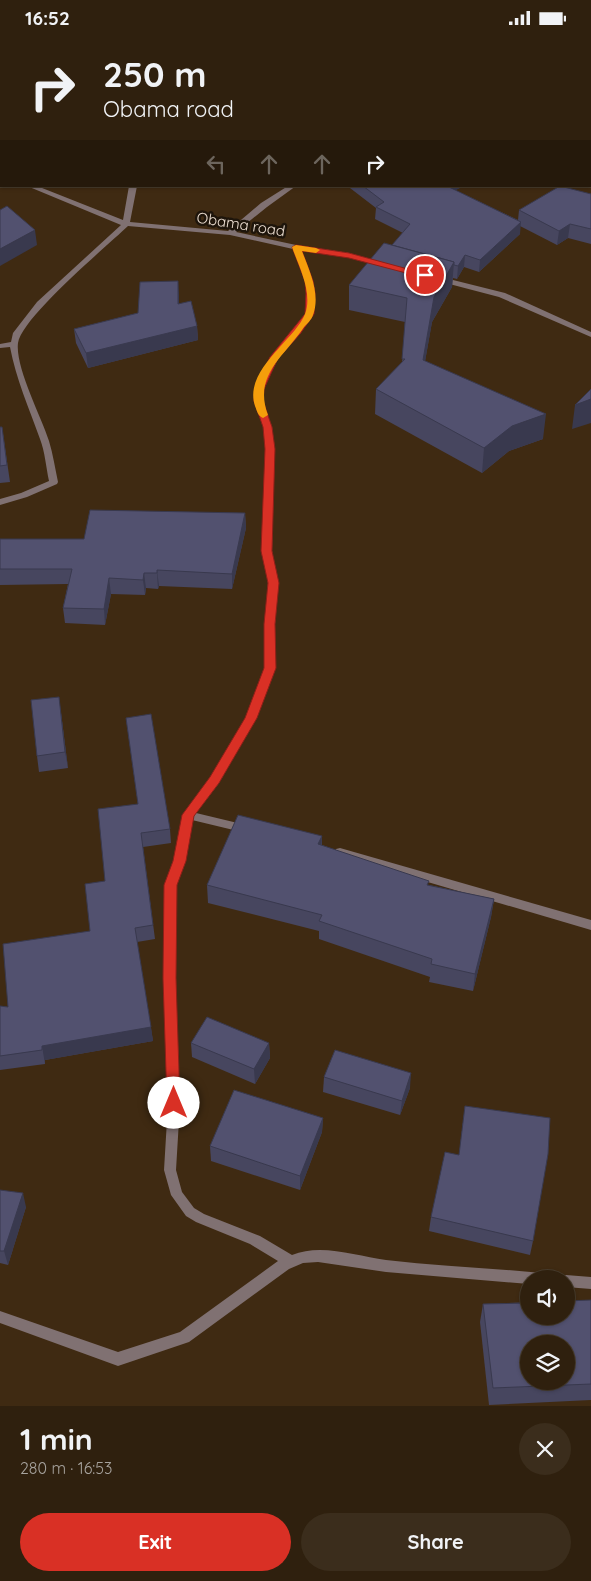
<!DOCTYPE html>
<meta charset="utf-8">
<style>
:root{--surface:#2f200e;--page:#3b2d1c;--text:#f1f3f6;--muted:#a7a39e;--line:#4a3e2e;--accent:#d93025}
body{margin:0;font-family:Quicksand,sans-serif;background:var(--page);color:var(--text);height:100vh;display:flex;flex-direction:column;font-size:19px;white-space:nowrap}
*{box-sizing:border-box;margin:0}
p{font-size:16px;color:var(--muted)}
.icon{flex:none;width:28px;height:28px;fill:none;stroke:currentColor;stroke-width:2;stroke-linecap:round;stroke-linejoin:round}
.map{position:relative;height:1371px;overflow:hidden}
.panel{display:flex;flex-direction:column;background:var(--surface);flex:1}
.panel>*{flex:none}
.hud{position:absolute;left:0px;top:0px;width:591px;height:152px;box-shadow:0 1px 4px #0004,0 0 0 1px var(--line);background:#2f200e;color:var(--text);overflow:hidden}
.controls{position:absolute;left:520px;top:1235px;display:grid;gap:10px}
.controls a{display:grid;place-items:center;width:55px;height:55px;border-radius:50%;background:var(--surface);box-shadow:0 1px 4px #0004,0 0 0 1px var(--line);font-size:25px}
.pin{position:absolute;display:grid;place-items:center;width:42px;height:42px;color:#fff;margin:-21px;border:2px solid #fff;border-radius:50%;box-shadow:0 1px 5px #0007}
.me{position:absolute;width:55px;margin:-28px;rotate:0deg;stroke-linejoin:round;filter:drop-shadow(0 0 4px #0008)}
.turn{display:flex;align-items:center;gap:18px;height:105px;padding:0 20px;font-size:22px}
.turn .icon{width:65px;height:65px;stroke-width:2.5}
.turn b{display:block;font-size:35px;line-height:42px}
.lanes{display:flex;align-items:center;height:48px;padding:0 20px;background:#0003;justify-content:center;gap:25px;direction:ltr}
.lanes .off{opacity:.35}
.round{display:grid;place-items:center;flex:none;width:52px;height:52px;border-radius:26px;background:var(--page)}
.overview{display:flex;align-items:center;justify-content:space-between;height:85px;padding:0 20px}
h1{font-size:30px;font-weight:800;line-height:38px}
.button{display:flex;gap:10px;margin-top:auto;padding:10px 20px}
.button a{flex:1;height:58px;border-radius:30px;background:var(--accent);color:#fff;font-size:20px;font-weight:800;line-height:58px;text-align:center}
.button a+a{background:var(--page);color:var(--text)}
.status{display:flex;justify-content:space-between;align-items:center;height:35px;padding:0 25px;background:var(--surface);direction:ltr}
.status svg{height:14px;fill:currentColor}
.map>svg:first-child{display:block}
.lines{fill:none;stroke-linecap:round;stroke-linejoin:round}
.street{fill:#807172;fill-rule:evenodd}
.wall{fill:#47465f}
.shaded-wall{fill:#39394e}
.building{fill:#52516f;stroke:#39394e;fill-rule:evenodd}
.route{fill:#d93025;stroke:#8d1f18}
.slow{fill:#f59e0b}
.labels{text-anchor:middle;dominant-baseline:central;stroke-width:5;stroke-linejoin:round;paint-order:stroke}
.far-street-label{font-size:15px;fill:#eddfd2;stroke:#1e150b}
</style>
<div class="status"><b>16:52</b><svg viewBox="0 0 49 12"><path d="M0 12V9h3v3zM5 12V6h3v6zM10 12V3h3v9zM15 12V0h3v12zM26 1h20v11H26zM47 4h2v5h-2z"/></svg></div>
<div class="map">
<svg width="591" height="1371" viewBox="0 0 591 1371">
<rect width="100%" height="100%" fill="#3f2a12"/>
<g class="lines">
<g class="street">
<rect x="0" y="141" width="1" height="5"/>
<path d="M27,151H37L123,185L129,151H137L130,187L228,196L261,168L288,151H296L267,172L236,197L296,210L349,218L387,229L383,231L349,222L301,215L313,246L315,258L313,279L300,299L278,324L263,353L262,366L272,392L274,414L272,516L278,548L275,589V633L256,683L219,748L196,778L246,790L250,791L251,794L250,797L246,798L192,785L184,825L175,850V943L179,1033V1085L176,1135L182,1157L194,1173L204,1179L260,1201L292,1220C321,1208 356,1221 386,1225C438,1231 490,1233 542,1238L547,1240L548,1244H529V1249L386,1237L318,1227L303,1228L289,1234L189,1307L118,1331L0,1288V1276L118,1317L180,1297L278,1226L250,1209L196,1187L186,1181L171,1160L164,1135L167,1085V1033L163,943L165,850L174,825L183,780L211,742L246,683L265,633V589L268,548L262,516L266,414L264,392L254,366L255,353L270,323L294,295L305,279L307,258L305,246L293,214L230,200L128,191C106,212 22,282 18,308C15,332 41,381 49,406C53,419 55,433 58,447L57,449L27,462L0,470V464L21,458L49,446C46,432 45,417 40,404C29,373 16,344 10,312L0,313V309L11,307L13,298L37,267L121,190Z"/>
<polygon points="438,242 441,242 505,258 591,297 591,302 499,262 438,246"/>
<polygon points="340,813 591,885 591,895 336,820 335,817 336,814"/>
<polygon points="566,1240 591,1242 591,1254 566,1252 566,1244 560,1244"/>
</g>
</g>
<g class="wall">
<polygon points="103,0 240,0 237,1 103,1"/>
<polygon points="357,0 590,0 590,1 359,1"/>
<polygon points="350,151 464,151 455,155 518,185 519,175 591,159 591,209 568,203 557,210 520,191 520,199 479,237 464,232 457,244 453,243 452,252 432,287 425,326 543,404 509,416 482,438 375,379 376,354 402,328 405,287 349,275 349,250 392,210 403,198 375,184 376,173 350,153"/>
<polygon points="179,260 179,269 197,291 198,305 88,333 76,308 74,294 138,278"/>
<polygon points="0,392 2,392 10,447 0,448"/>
<polygon points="245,478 246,493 232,554 159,551 158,554 146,553 145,560 111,559 105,590 65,588 63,573 68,549 0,550 0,504 84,504"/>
<polygon points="61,678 68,733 39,737 37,721"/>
<polygon points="126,683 170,794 171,808 143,812 155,904 137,907 153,1006 45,1025 45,1029 0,1035 0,971 8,972 90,896 105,846 138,769"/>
<polygon points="322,801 322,810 429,850 494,864 491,882 473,956 429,947 430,942 319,904 319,896 208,868 207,850"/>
<polygon points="191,1008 269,1008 270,1023 255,1049 192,1022"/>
<polygon points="324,1042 410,1053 400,1080 323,1057"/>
<polygon points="465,1071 533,1206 530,1220 429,1196 431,1182 459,1120"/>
<polygon points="323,1083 322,1097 300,1155 211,1126 210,1111"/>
<polygon points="0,1155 26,1172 8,1230 0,1228"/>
<polygon points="591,1265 591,1365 489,1370 480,1287 483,1269"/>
</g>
<g class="shaded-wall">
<polygon points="215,0 240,0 237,1 215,1"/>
<polygon points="584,0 590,0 590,1 580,1"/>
<polygon points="1,45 1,60 0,61 0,46"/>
<polygon points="443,151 464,151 442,162"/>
<polygon points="521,187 520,199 479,237 480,225"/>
<polygon points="570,189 568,203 557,210 559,196"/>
<polygon points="35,195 37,210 0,231 0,214"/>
<polygon points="465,220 464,232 457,244 458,231"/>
<polygon points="454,227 452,252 432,287 421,350 423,325 434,262"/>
<polygon points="178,246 179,260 179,283 178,269"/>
<polygon points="197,291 198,305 88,333 86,318"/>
<polygon points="591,364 591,388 572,394 575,370"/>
<polygon points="546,379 543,404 509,416 482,438 484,413 512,391"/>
<polygon points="245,478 246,493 232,554 232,539"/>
<polygon points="157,535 159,551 158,554 157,538"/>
<polygon points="144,538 146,553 145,560 143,545"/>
<polygon points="109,543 111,559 105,590 104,574"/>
<polygon points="59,662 61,678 68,733 65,717"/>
<polygon points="322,801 321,819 318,809"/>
<polygon points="494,864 491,882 473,956 475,939"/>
<polygon points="151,992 153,1006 45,1025 45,1029 42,1011"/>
<polygon points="269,1008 270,1023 255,1049 254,1034"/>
<polygon points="411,1038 410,1053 400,1080 402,1066"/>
<polygon points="323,1083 322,1097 300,1155 300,1141"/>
<polygon points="23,1158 26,1172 8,1230 4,1216"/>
</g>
<g class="building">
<polygon points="111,0 219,0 220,1 112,1"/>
<polygon points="376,0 584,0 580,1 373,1"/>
<polygon points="0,15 1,16 1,45 0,46"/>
<polygon points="363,151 447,151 521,187 480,225 465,220 458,231 454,230 454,227 392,210 410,189 376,172 384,167"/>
<polygon points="560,151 591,159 591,194 570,189 559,196 519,175"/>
<polygon points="7,171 35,195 0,214 0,175"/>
<polygon points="384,208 454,227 434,262 423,325 546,379 512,391 484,413 376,354 405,324 402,324 407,263 349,250"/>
<polygon points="178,246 178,269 191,266 197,291 86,318 74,294 138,278 140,247"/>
<polygon points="591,354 591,364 575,370"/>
<polygon points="0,392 2,392 7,430 0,431"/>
<polygon points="90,475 245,478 232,539 157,535 157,538 144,538 143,545 109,543 104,574 63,573 72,534 0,534 0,504 84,504"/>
<polygon points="59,662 65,717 37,721 31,665"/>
<polygon points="151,679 170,794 141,798 153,890 135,893 151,992 42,1011 42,1015 0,1021 0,971 8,972 3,909 90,896 85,849 105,846 98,774 138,769 126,683"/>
<polygon points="238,780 322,801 318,809 429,846 427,850 494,864 475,939 431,929 432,924 319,886 322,880 207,850"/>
<polygon points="207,982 269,1008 254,1034 191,1008"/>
<polygon points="335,1015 411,1038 402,1066 324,1042"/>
<polygon points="234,1055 323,1083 300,1141 210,1111"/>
<polygon points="465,1071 550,1083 548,1119 533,1206 431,1182 445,1117 459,1120"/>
<polygon points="0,1155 23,1158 4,1216 0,1216"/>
<path d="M591,1265V1349L493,1353L483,1269L529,1268V1281H566V1266ZM529,1309H566V1346H529Z"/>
</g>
<polygon class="route" points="296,210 349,218 430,240 425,243 349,223 302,216 313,246 315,258 314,279 300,299 278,323 264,354 263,366 272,392 275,414 272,516 279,548 275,589 276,633 257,683 219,748 194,781 186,826 177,850 176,943 180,1068 178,1072 174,1074 169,1072 167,1068 163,943 164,850 173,826 182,780 210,742 245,683 264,633 264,589 268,548 261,516 265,414 263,392 254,366 255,354 270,322 305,279 306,258 305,246 292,212"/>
<path class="slow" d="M296,210L316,213L320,215L316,218L302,216C309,235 321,259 313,280C312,284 307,289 304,292C284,322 253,340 268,380L263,383C258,381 257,376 255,371C243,335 295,305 305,279C313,258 299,232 292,212Z"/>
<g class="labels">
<g class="far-street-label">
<text transform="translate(241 189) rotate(9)">Obama road</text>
</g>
</g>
</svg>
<div class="controls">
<a><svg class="icon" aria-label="sound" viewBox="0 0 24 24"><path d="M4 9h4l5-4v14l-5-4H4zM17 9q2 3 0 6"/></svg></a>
<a><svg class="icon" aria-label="layers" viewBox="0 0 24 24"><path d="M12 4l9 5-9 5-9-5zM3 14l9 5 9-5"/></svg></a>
</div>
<div class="pin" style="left:425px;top:240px;background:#d93025"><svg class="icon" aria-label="arrive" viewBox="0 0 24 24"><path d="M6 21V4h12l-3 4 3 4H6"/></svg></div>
<svg class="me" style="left:174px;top:1068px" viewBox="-20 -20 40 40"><circle r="19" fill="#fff"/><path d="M0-13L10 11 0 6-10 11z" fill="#d93025"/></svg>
<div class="hud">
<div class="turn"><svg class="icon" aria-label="right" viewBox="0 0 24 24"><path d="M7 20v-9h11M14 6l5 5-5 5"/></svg><div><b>250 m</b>Obama road</div></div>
<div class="lanes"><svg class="icon off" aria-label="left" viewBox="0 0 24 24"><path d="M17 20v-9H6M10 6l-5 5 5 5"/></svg><svg class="icon off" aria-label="ahead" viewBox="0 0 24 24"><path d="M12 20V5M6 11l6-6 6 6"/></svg><svg class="icon off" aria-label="ahead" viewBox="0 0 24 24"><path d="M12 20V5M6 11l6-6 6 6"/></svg><svg class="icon" aria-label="right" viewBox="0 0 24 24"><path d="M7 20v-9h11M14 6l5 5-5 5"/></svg></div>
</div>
</div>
<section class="panel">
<div class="overview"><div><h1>1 min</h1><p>280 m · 16:53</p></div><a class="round"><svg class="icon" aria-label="close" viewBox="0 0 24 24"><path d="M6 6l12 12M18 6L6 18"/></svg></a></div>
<div class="button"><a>Exit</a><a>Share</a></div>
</section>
